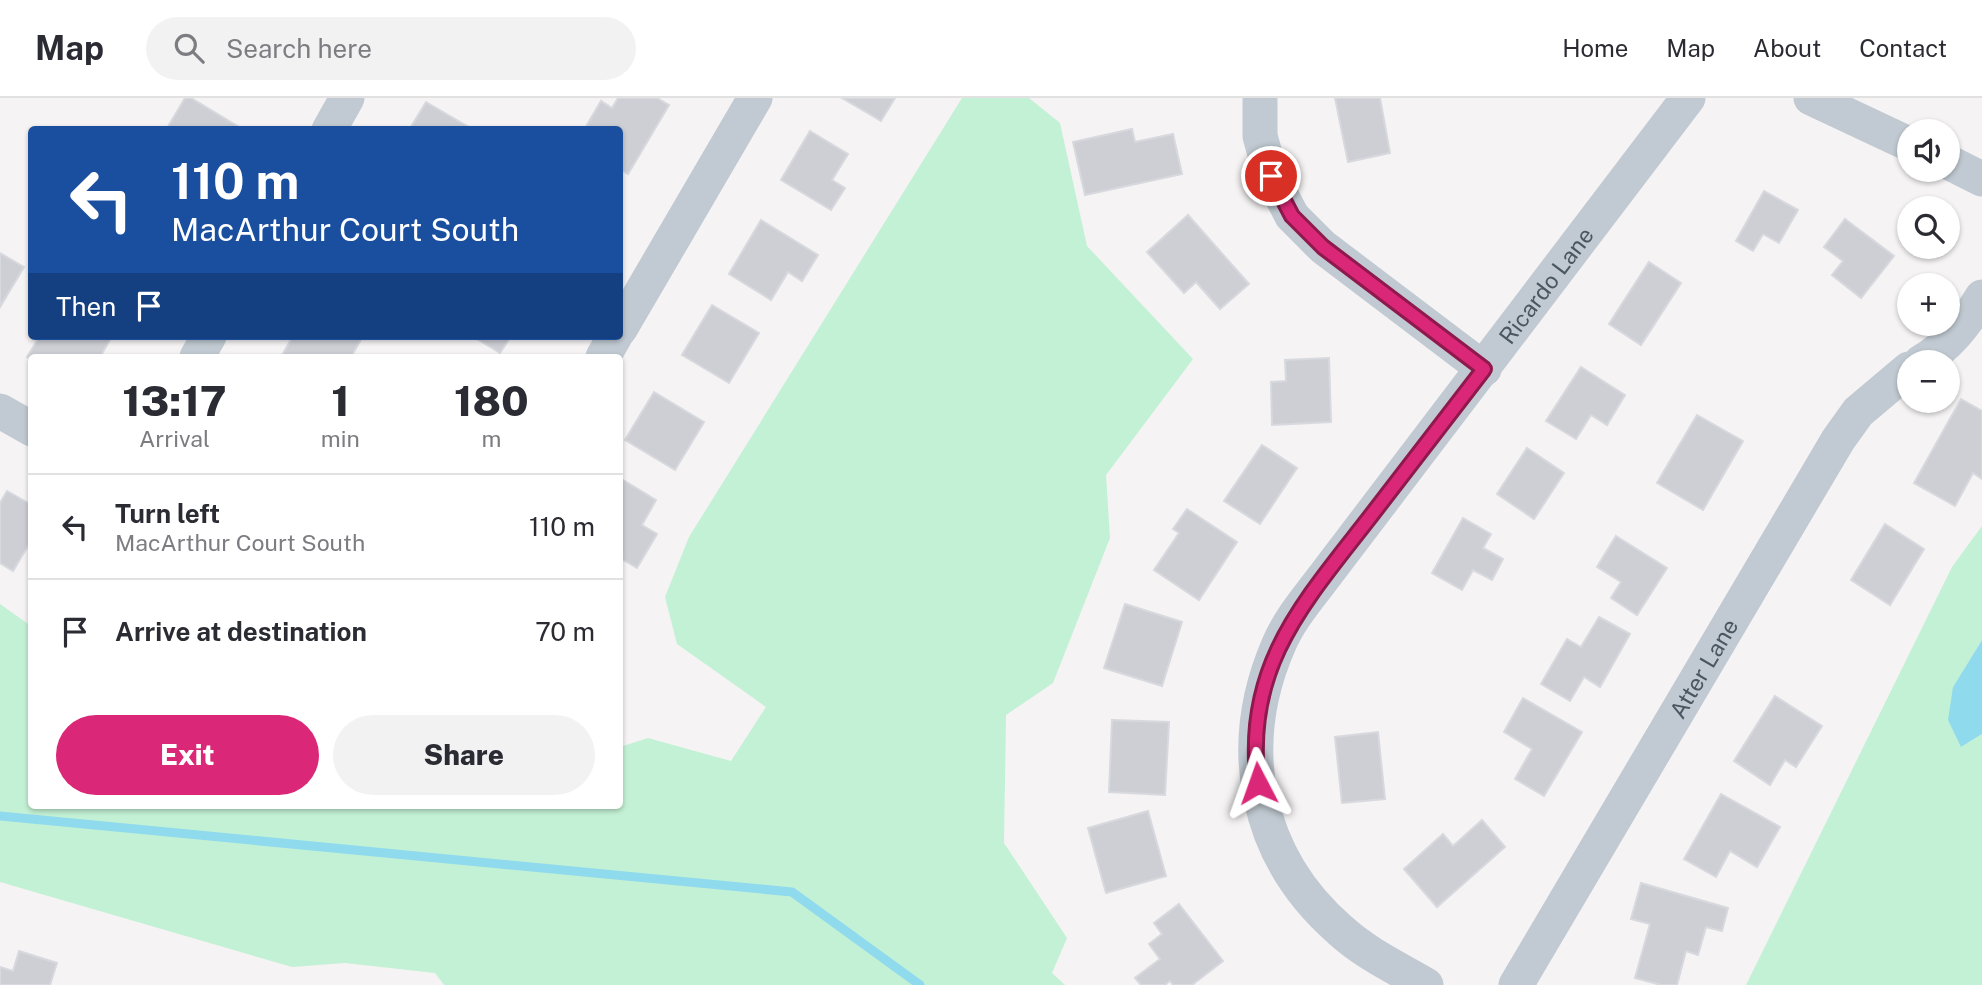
<!DOCTYPE html>
<meta charset="utf-8">
<style>
:root{--surface:#fff;--page:#f2f2f3;--text:#2b2b33;--muted:#7c7c81;--line:#e1e1e2;--accent:#db2777}
body{margin:0;font-family:"Public Sans",sans-serif;background:var(--page);color:var(--text);height:100vh;display:flex;flex-direction:column;font-size:26px;white-space:nowrap}
*{box-sizing:border-box;margin:0}
p{font-size:23px;color:var(--muted)}
.icon{flex:none;width:38px;height:38px;fill:none;stroke:currentColor;stroke-width:2;stroke-linecap:round;stroke-linejoin:round}
.map{position:relative;flex:1;overflow:hidden}
.sheet{position:absolute;left:28px;top:256px;width:595px;height:455px;display:flex;flex-direction:column;background:var(--surface);border-radius:7px;box-shadow:0 2px 5px #0004}
.sheet>*{flex:none}
.top-card{position:absolute;left:28px;top:28px;width:595px;height:214px;border-radius:7px;box-shadow:0 2px 5px #0004;background:#1a4fa0;color:#fff;overflow:hidden}
.buttons{position:absolute;left:1897px;top:21px;display:grid;gap:14px}
.buttons a{display:grid;place-items:center;width:63px;height:63px;border-radius:50%;background:var(--surface);box-shadow:0 2px 5px #0004;font-size:35px}
.pin{position:absolute;display:grid;place-items:center;width:60px;height:60px;color:#fff;margin:-30px;border:4px solid #fff;border-radius:50%;box-shadow:0 2px 7px #0007}
.me{position:absolute;width:77px;margin:-38px;rotate:356deg;stroke-linejoin:round;filter:drop-shadow(0 0 5px #0008)}
.turn{display:flex;align-items:center;gap:24px;height:147px;padding:0 28px;font-size:32px}
.turn .icon{width:91px;height:91px;stroke-width:2.5}
.turn b{display:block;font-size:49px;line-height:60px}
.then{display:flex;align-items:center;height:66px;padding:0 28px;background:#0003;gap:14px;font-size:26px}
.eta{display:flex;justify-content:space-evenly;align-items:center;height:119px;text-align:center}
.eta b{font-size:42px;font-weight:800;line-height:49px}
.action{display:flex;gap:14px;margin-top:auto;padding:14px 28px}
.action a{flex:1;height:80px;border-radius:42px;background:var(--accent);color:#fff;font-size:28px;font-weight:800;line-height:80px;text-align:center}
.action a+a{background:var(--page);color:var(--text)}
ul{padding:0;list-style:none}
li{display:flex;align-items:center;gap:21px;height:105px;padding:0 28px;border-top:2px solid var(--line)}
li div{flex:1}
li b{display:block;font-size:26px}
li em{font-style:normal}
header{display:flex;align-items:center;gap:42px;box-sizing:border-box;height:98px;padding:0 35px;background:var(--surface);border-bottom:2px solid var(--line)}
header strong{font-size:33px}
nav{display:flex;gap:38px;margin-inline-start:auto;font-size:24px}
.search{width:490px;height:63px;background:var(--page);display:flex;align-items:center;gap:18px;box-sizing:border-box;padding:0 24px;border-radius:38px;color:var(--muted);font-size:26px}
.map>svg:first-child{display:block}
.green{fill:#c3f1d5}
.water{fill:#90daee}
.lines{fill:none;stroke-linecap:round;stroke-linejoin:round}
.stream{stroke:#90daee;stroke-width:9}
.building{fill:#cdcfd5;stroke:#d7d9de;stroke-width:2}
.minor{stroke:#c1cad2;stroke-width:35}
.route-casing{stroke:#8e194d;stroke-width:18}
.route{stroke:#db2777;stroke-width:12}
.labels{text-anchor:middle;dominant-baseline:central;stroke-width:7;stroke-linejoin:round;paint-order:stroke}
.street-label{font-size:23px;fill:#4a5661;stroke:#fff}
</style>
<header>
<strong>Map</strong>
<div class="search"><svg class="icon" aria-label="search" viewBox="0 0 24 24"><circle cx="10" cy="10" r="6"/><path d="M15 15l6 6"/></svg>Search here</div>
<nav><a>Home</a><a>Map</a><a>About</a><a>Contact</a></nav>
</header>
<div class="map">
<svg width="1982" height="887" viewBox="0 0 1982 887">
<rect width="100%" height="100%" fill="#f5f3f3"/>
<g class="green">
<polygon points="962,0 1029,0 1060,25 1087,148 1193,261 1106,377 1110,440 1053,585 1006,617 1004,745 1067,840 1052,875 1065,887 444,887 435,875 345,865 292,869 0,784 0,506 31,528 32,707 620,707 620,649 648,640 731,663 766,609 677,546 665,499 689,439"/>
<polygon points="1982,428 1982,542 1953,589 1961,649 1982,636 1982,887 1746,887 1952,469"/>
</g>
<polygon class="water" points="1982,542 1982,636 1961,649 1948,622 1953,589"/>
<g class="lines">
<polyline class="stream" points="0,718 792,794 920,887"/>
</g>
<g class="building">
<polygon points="185,0 191,0 244,32 166,32"/>
<polygon points="618,0 657,0 669,7 628,76 620,71 620,32 584,32 601,3 612,10"/>
<polygon points="842,0 895,0 881,23"/>
<polygon points="1335,0 1380,0 1390,55 1348,64"/>
<polygon points="426,4 472,31 471,32 409,32"/>
<polygon points="1132,31 1135,44 1173,36 1182,76 1085,97 1073,44"/>
<polygon points="810,33 848,56 832,82 845,90 831,112 781,82"/>
<polygon points="1764,93 1798,112 1779,145 1763,136 1753,153 1736,143"/>
<polygon points="1188,117 1249,186 1220,211 1196,184 1184,195 1147,154"/>
<polygon points="1845,121 1894,158 1861,200 1832,177 1843,163 1824,149"/>
<polygon points="761,122 818,157 802,183 788,174 771,202 729,176"/>
<polygon points="0,155 24,169 0,209"/>
<polygon points="1649,164 1681,185 1641,247 1609,226"/>
<polygon points="712,207 759,235 729,285 682,257"/>
<polygon points="40,238 112,238 100,259 32,259 32,261 27,259"/>
<polygon points="293,238 363,238 351,259 281,259"/>
<polygon points="472,238 511,238 500,255"/>
<polygon points="1329,260 1331,324 1272,327 1271,284 1286,283 1285,262"/>
<polygon points="1581,269 1625,297 1607,327 1591,317 1576,341 1546,323"/>
<polygon points="654,294 704,324 675,372 625,342"/>
<polygon points="1961,301 1982,313 1982,381 1973,375 1955,408 1914,385"/>
<polygon points="1697,317 1743,343 1703,412 1657,385"/>
<polygon points="1262,347 1297,370 1260,426 1224,403"/>
<polygon points="1527,350 1564,375 1534,421 1497,396"/>
<polygon points="620,380 656,402 642,427 657,436 637,470 620,460"/>
<polygon points="7,393 32,407 32,441 13,473 0,465 0,405"/>
<polygon points="1187,411 1237,444 1199,502 1154,472 1179,435 1173,431"/>
<polygon points="1463,420 1491,436 1483,450 1503,461 1492,482 1473,472 1462,492 1432,475"/>
<polygon points="1885,426 1924,451 1890,507 1851,482"/>
<polygon points="1616,438 1667,470 1637,517 1611,500 1621,484 1597,469"/>
<polygon points="1125,506 1182,524 1162,588 1104,570"/>
<polygon points="1599,519 1630,536 1600,589 1584,579 1570,603 1541,586 1567,541 1581,549"/>
<polygon points="1775,598 1822,628 1796,669 1785,662 1770,687 1734,663"/>
<polygon points="1523,600 1582,634 1544,698 1515,681 1532,651 1504,634"/>
<polygon points="1112,622 1169,624 1165,697 1109,694"/>
<polygon points="1378,634 1385,701 1342,705 1335,639"/>
<polygon points="1721,696 1780,729 1757,769 1730,753 1716,779 1684,761"/>
<polygon points="1148,713 1166,778 1106,795 1088,730"/>
<polygon points="1482,722 1505,749 1437,809 1404,771 1443,736 1453,748"/>
<polygon points="1641,785 1728,810 1722,833 1706,829 1698,857 1686,853 1677,887 1661,887 1635,880 1650,826 1631,821"/>
<polygon points="1179,806 1223,863 1192,887 1173,887 1170,883 1165,887 1141,887 1135,880 1160,861 1149,846 1162,836 1154,825"/>
<polygon points="19,853 57,865 50,887 0,887 0,869 13,873"/>
</g>
<g class="lines">
<g class="minor">
<polyline points="1260,0 1260,38 1271,78 1292,118 1323,149 1484,271"/>
<polyline points="1811,0 1909,46"/>
<polyline points="329,32 347,0"/>
<polyline points="1948,64 1982,81"/>
<polyline points="620,231 755,0"/>
<polyline points="197,259 209,238"/>
<polyline points="603,259 615,238"/>
<path d="M1921,264C1948,249 1966,225 1982,199"/>
<polyline points="0,313 32,331"/>
<path id="s1" d="M1426,887C1397,870 1365,855 1340,832C1255,758 1234,649 1279,546C1288,525 1303,506 1317,488L1688,0"/>
<path id="s2" d="M1516,887L1838,342L1858,314L1909,271"/>
</g>
</g>
<g class="lines">
<defs>
<path id="route" d="M1258,685C1243,569 1304,504 1370,419C1408,369 1446,320 1484,271L1323,149L1292,118L1271,78"/>
</defs>
<use href="#route" class="route-casing"/>
<use href="#route" class="route"/>
</g>
<g class="labels">
<g class="street-label">
<text stroke="none"><textPath href="#s1" startOffset="864">Ricardo Lane</textPath></text>
<text stroke="none"><textPath href="#s2" startOffset="368">Atter Lane</textPath></text>
</g>
</g>
</svg>
<div class="buttons">
<a><svg class="icon" aria-label="sound" viewBox="0 0 24 24"><path d="M4 9h4l5-4v14l-5-4H4zM17 9q2 3 0 6"/></svg></a>
<a><svg class="icon" aria-label="search" viewBox="0 0 24 24"><circle cx="10" cy="10" r="6"/><path d="M15 15l6 6"/></svg></a>
<a>+</a>
<a>−</a>
</div>
<div class="pin" style="left:1271px;top:78px;background:#d93025"><svg class="icon" aria-label="arrive" viewBox="0 0 24 24"><path d="M6 21V4h12l-3 4 3 4H6"/></svg></div>
<svg class="me" style="left:1258px;top:685px" viewBox="-20 -20 40 40"><path d="M0-17L14 15 0 8-14 15z" fill="#db2777" stroke="#fff" stroke-width="4"/></svg>
<div class="top-card">
<div class="turn"><svg class="icon" aria-label="left" viewBox="0 0 24 24"><path d="M17 20v-9H6M10 6l-5 5 5 5"/></svg><div><b>110 m</b>MacArthur Court South</div></div>
<div class="then">Then<svg class="icon" aria-label="arrive" viewBox="0 0 24 24"><path d="M6 21V4h12l-3 4 3 4H6"/></svg></div>
</div>
<section class="sheet">
<div class="eta">
<div><b>13:17</b><p>Arrival</p></div>
<div><b>1</b><p>min</p></div>
<div><b>180</b><p>m</p></div>
</div>
<ul>
<li><svg class="icon" aria-label="left" viewBox="0 0 24 24"><path d="M17 20v-9H6M10 6l-5 5 5 5"/></svg><div><b>Turn left</b><p>MacArthur Court South</p></div><em>110 m</em></li>
<li><svg class="icon" aria-label="arrive" viewBox="0 0 24 24"><path d="M6 21V4h12l-3 4 3 4H6"/></svg><div><b>Arrive at destination</b></div><em>70 m</em></li>
</ul>
<div class="action"><a>Exit</a><a>Share</a></div>
</section>
</div>
